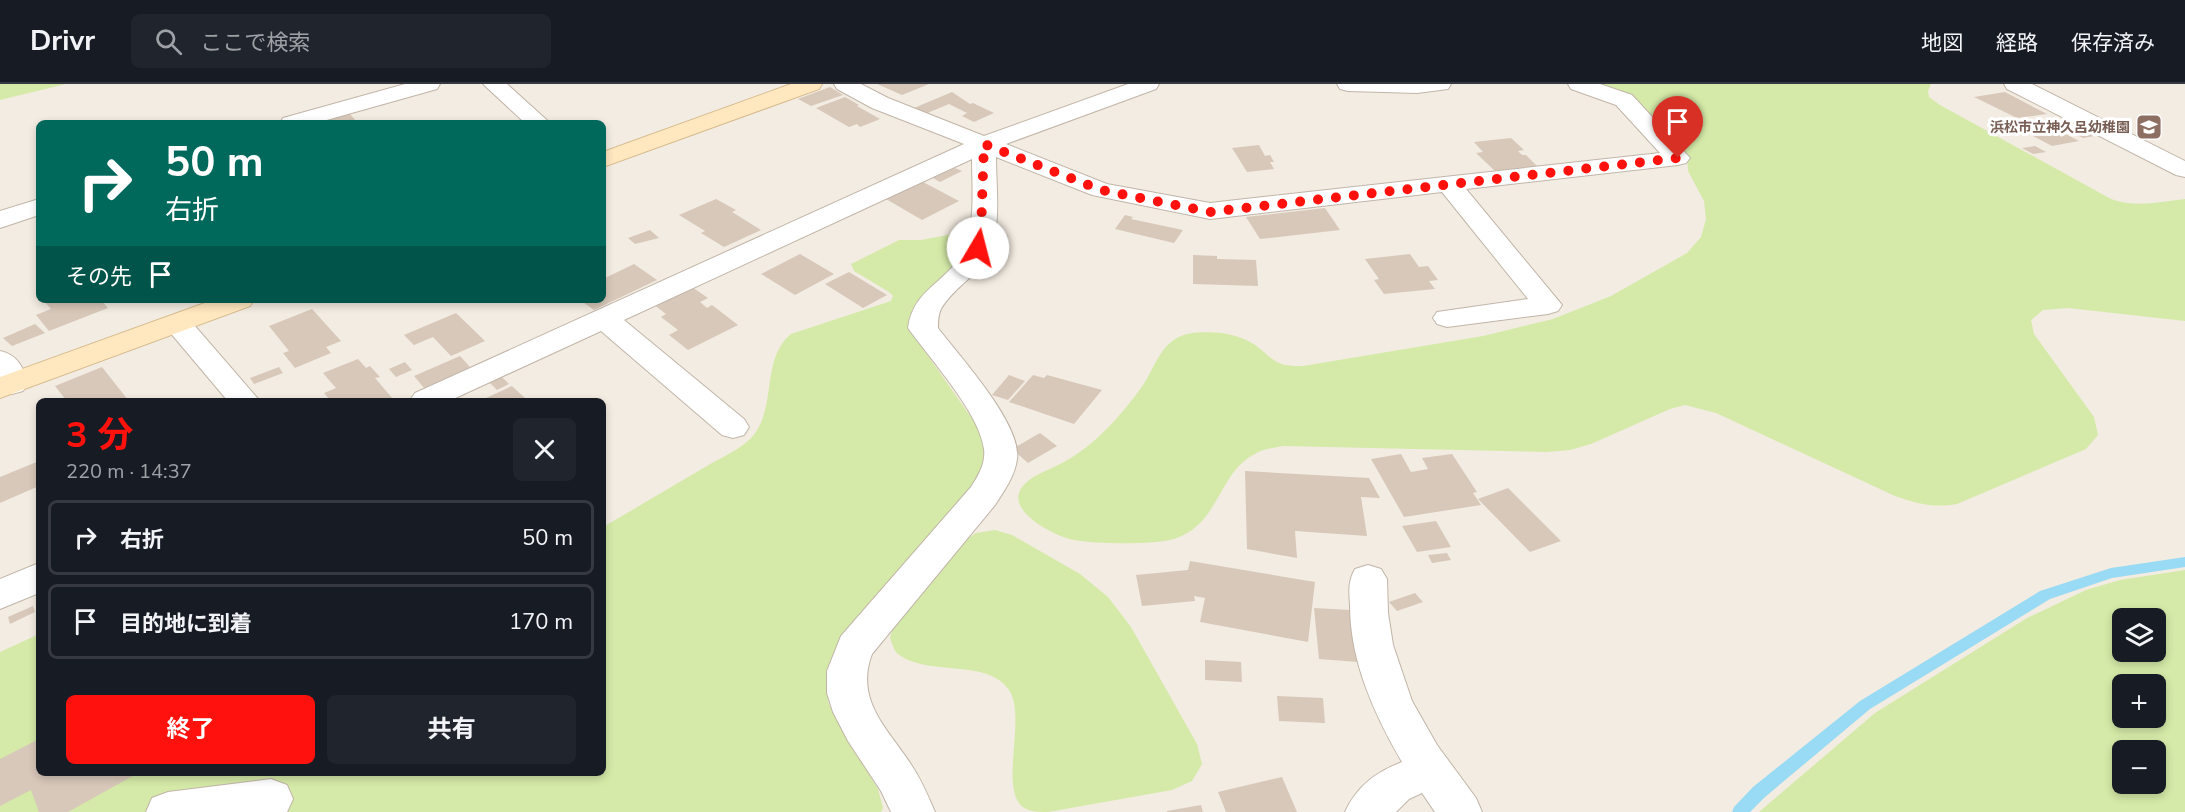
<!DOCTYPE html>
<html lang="ja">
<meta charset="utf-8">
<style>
:root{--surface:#171b24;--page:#20242c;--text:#f1f3f6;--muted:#9ea1a6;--line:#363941;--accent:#ff120d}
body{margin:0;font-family:"Nunito Sans","Noto Sans JP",sans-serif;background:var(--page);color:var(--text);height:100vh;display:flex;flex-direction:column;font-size:22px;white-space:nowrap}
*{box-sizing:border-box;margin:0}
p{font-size:20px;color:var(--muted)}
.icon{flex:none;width:33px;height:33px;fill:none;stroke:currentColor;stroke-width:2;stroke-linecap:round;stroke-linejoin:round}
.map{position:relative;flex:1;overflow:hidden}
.details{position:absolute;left:36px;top:314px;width:570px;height:378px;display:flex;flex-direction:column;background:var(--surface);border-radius:9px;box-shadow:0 3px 9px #0003}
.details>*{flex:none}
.top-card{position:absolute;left:36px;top:36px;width:570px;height:183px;border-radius:9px;box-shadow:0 3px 9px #0003;background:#00695c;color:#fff;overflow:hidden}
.buttons{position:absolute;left:2112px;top:524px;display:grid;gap:12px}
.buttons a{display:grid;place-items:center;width:54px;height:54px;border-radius:9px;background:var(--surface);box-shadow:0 3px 9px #0003;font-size:30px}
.pin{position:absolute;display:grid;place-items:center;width:51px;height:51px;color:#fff;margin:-62px -26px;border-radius:50% 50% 50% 0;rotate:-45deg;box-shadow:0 0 6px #0007}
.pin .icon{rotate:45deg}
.me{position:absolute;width:66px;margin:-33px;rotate:8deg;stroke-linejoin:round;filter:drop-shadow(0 0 4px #0008)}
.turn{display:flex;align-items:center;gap:21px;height:126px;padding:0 30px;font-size:27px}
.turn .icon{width:78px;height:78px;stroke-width:2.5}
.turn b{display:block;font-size:42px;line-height:51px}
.then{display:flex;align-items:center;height:57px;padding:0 30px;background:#0003;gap:12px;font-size:22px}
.round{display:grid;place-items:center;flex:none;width:63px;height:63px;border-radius:9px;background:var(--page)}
.summary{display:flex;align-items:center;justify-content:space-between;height:102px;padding:0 30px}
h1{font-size:36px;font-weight:700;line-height:45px;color:var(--accent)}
.cta{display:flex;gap:12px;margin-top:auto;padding:12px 30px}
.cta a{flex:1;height:69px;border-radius:9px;background:var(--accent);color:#fff;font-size:24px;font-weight:700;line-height:69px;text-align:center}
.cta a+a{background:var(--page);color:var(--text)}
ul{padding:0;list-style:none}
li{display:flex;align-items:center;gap:18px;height:75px;margin:0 12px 9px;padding:0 18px;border:3px solid var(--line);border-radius:9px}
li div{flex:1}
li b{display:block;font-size:22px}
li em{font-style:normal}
header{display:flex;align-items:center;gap:36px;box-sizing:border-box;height:84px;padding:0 30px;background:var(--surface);border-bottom:2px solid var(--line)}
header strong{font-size:28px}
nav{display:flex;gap:33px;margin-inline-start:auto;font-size:21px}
.search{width:420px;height:54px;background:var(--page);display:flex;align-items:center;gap:15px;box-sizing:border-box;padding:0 21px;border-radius:9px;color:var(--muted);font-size:22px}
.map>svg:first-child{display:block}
.green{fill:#d5eaa8;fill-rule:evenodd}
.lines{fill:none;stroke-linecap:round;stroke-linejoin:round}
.stream{fill:#99dbf4;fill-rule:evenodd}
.building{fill:#d8c8ba}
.street-casing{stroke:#c1b5a8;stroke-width:2}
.secondary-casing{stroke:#d9bd91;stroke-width:2}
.street{fill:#fff;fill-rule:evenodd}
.secondary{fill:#ffe8c0;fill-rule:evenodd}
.route{stroke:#ff120d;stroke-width:10;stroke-dasharray:0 18}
.labels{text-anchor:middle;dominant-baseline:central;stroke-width:6;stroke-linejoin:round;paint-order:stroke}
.far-education-label{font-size:14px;font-weight:bold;fill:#785e54;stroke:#fff;text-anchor:end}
</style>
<header>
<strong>Drivr</strong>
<div class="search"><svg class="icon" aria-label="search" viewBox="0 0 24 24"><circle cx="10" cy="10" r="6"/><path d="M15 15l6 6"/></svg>ここで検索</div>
<nav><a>地図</a><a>経路</a><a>保存済み</a></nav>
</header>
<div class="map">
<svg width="2185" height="728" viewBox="0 0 2185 728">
<rect width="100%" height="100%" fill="#f3ece2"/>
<g class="green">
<polygon points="0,0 66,0 0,16"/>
<path d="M1595,0H1931L1928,7L1929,13L1940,21L2111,115C2136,124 2159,118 2185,115V237L2068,224L2043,226L2031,236L2034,250L2094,333L2098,351L2086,365L1957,420C1934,424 1917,420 1895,412L1716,329L1685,321L1670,325L1591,360L1570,366L1547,368L1283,362C1273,364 1262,365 1253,371C1218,390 1219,441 1174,455C1152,461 1096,460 1074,456C1056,453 1002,426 1023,402C1031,392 1046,387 1058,381C1093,364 1121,332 1143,301C1154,285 1159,264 1177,254C1188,247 1209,248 1221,249C1235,251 1248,255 1259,264C1267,270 1274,279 1285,281C1291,282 1298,282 1303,282L1483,252L1553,235L1611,212L1687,169L1701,153L1706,135L1704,117L1688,87L1687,72L1634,13Z"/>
<path d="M953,150C993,162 918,210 912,227C910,232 911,240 910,246L982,349L986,368L982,388L828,588V618L841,644L878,705L883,724L881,728H0V568L39,550V688H603V443C638,423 672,402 707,382C722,373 746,363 756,348C776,317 762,274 791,250L891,217L893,212L889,208L854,187L851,180L899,156H921Z"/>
<path d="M995,446L1012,451L1080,490L1108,513L1131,543L1197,660L1202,680L1192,697L1172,706L1048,728C1038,728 1025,728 1019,719C1002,695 1026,631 1009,606C988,574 927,593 898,570C894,567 892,559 890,554L894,539L961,459L976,449Z"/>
<path d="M2185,486V728H1759L1875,629L2027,534L2086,506L2120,496ZM2122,534H2156V567H2122ZM2122,600H2156V633H2122ZM2122,666H2156V699H2122Z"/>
</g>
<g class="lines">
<polygon class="stream" points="2185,473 2185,483 2112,494 2050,515 1870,625 1765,713 1750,728 1732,728 1734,723 1753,703 1860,617 2040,507 2111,484"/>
</g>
<g class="building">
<polygon points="877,0 929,0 902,11"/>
<polygon points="830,3 843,11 811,22 798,15"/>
<polygon points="952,8 970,20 973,19 994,29 974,38 962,32 967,29 949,20 925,30 914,24"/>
<polygon points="2005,8 2047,30 2017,34 1974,13"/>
<polygon points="845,13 859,21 857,22 880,35 860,43 857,40 849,43 816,24"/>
<polygon points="349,29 358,39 318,39 318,38"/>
<polygon points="2041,37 2079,57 2052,62 2018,44 2011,45 2006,42"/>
<polygon points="2081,42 2100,51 2083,54 2064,45"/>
<polygon points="1511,54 1524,66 1518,67 1522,71 1526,71 1538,83 1496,88 1476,69 1483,68 1474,58"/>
<polygon points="1259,61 1265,72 1270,71 1274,78 1270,78 1274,85 1247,88 1232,64"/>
<polygon points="2035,62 2046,68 2033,70 2022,64"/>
<polygon points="955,84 962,87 940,98 933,94"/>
<polygon points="923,98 959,117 922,136 886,115"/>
<polygon points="716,115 736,126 732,128 761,146 724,163 701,149 705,147 679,131"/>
<polygon points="1325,124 1340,146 1260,155 1246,133"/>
<polygon points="1125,131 1133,133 1131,135 1183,146 1174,159 1115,145"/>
<polygon points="650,146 659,154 635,160 628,154"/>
<polygon points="800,170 834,190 795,211 761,190"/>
<polygon points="1410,170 1419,183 1428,182 1438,196 1429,197 1435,205 1384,210 1374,196 1379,195 1365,175"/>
<polygon points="1193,171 1217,172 1217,175 1256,176 1258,202 1193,200"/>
<polygon points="634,180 657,196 594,226 580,216 603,216 603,195"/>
<polygon points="849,188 887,211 863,224 825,200"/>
<polygon points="692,203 708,214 700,218 707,224 712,221 738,241 688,266 669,251 678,246 661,233 666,230 653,220"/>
<polygon points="43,216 101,216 108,224 49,247 36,231 51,225"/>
<polygon points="312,225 341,257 326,263 331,269 295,284 283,269 289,267 269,242"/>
<polygon points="456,229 485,257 451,272 433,253 414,261 404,251"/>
<polygon points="35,240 45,249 12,262 3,254"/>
<polygon points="460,272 470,283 424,304 414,292"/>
<polygon points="358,275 366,284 370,282 380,293 375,294 393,315 330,316 324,309 336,304 323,289"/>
<polygon points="405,278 412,286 396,293 389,285"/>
<polygon points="102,283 128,316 66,316 55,302"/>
<polygon points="279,283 283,289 254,300 250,294"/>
<polygon points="1009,291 1025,297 1008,316 992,311"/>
<polygon points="1033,291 1044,294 1047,291 1102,306 1074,340 1009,318"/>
<polygon points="502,293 509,300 497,306 490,299"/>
<polygon points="512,302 527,316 488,316 486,314"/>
<polygon points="1040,349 1057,362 1028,379 1012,365"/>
<polygon points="1401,370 1411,388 1428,385 1422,374 1452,370 1477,408 1473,409 1481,421 1404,433 1371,375"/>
<polygon points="39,377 39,402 0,419 0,393"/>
<polygon points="1245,387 1369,394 1380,414 1361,413 1367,452 1295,447 1297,474 1247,465"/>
<polygon points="1508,404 1561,457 1530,468 1478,415"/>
<polygon points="1436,437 1451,463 1417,468 1402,442"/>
<polygon points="1447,469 1451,476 1432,479 1428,471"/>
<polygon points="1190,477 1315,498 1308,558 1200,538 1205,514 1194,512 1195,517 1142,522 1136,491 1188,486"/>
<polygon points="1415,509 1423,518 1397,527 1389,518"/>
<polygon points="33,522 35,528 10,540 8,533"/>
<polygon points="1314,524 1351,526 1358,578 1319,575"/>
<polygon points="1205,576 1241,578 1242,598 1205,596"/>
<polygon points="1277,612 1323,614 1325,639 1279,637"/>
<polygon points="39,655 39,688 140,688 68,728 39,728 31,706 0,722 0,675"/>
<polygon points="1282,693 1297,728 1226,728 1218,708"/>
<polygon points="1201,721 1203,728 1167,728 1167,727"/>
</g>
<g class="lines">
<defs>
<g id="street">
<polygon points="405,0 440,0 437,5 316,39 280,39 283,34"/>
<polygon points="483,0 507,0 550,39 525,39"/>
<path d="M834,0H861L888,14L984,52L1128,0H1159L1156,5L1006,60L1107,100L1210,119L1660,69L1616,21L1571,5L1568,0H1600L1632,11L1690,74L1686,79L1678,81L1466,105L1562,221L1558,227L1548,230L1447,243L1437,240L1433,234L1437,228L1528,215L1442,108L1210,135L1092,111L996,73C996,102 1001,137 991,165C981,191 954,202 941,225C938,231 938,238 938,244C959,272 1022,340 1017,375C1015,392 1004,407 995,421L872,570C854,617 889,646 912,682C922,697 928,712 935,728H891L881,707L848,657L833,628L827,609V587L841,552L971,403C978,392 986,379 984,365C979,328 930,275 908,244C913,204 949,198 963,167C976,140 972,103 972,75L624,236L744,335L749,343L744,351L733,354L722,351L601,247L451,316H410L415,309L964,60L872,24L837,5Z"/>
<polygon points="1337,0 1451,0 1448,5 1417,9 1348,7 1340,5"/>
<polygon points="2004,0 2032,0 2185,77 2185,93 2176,91 2007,5"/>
<polygon points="39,115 39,131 0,144 0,127"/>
<polygon points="178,231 188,234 259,316 227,316 163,240 168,234"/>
<path d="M0,267C18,271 23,283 28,300L23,307L12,310L0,305Z"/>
<polygon points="39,479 39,509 0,525 0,495"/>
<path d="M1368,481L1381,485L1387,495L1388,529L1393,561L1412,617L1437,661L1476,714L1482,728H1435L1422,709L1409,715L1396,728H1345C1357,702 1376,688 1402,678C1374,630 1350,577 1350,521C1349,508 1348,497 1355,485Z"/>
<polygon points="271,695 287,701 293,715 287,728 146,728 152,714 168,708"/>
</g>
<g id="secondary">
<polygon points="791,0 822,0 819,5 603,83 603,68"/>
<polygon points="213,216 254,216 250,222 0,314 0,293"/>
</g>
</defs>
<use href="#street" class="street-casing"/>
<use href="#secondary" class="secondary-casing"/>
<use href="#street" class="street"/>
<use href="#secondary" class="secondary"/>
</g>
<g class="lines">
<polyline class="route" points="978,164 981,148 984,60 1101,106 1210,128 1678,74"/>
</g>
<defs>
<symbol id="school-square" viewBox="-11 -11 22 22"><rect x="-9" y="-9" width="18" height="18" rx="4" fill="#8d6e63" stroke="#fff"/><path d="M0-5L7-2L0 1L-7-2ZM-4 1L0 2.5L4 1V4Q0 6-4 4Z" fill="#fff"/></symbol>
</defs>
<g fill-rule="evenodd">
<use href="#school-square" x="2134" y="28" width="30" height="30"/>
</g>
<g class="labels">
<g class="far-education-label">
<text x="2130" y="43">浜松市立神久呂幼稚園</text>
</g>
</g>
</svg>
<div class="buttons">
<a><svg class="icon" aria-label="layers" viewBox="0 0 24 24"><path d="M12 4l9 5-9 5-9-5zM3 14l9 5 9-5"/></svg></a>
<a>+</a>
<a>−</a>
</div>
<div class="pin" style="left:1678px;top:74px;background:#d93025"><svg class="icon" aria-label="arrive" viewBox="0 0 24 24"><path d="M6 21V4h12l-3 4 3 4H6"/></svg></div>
<svg class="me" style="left:978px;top:164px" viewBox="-20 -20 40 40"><circle r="19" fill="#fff"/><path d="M0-13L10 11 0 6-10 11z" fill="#ff120d"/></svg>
<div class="top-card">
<div class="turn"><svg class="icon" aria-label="right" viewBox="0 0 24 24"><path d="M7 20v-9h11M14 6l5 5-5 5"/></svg><div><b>50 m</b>右折</div></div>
<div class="then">その先<svg class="icon" aria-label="arrive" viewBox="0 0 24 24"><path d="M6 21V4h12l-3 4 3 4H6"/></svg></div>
</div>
<section class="details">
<div class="summary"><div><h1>3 分</h1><p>220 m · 14:37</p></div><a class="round"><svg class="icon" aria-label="close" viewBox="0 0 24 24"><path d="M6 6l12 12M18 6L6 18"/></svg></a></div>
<ul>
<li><svg class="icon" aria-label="right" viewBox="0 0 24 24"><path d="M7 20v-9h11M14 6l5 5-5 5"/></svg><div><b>右折</b></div><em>50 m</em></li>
<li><svg class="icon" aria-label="arrive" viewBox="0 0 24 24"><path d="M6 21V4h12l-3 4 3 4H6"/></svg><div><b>目的地に到着</b></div><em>170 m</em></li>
</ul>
<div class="cta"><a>終了</a><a>共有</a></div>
</section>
</div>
